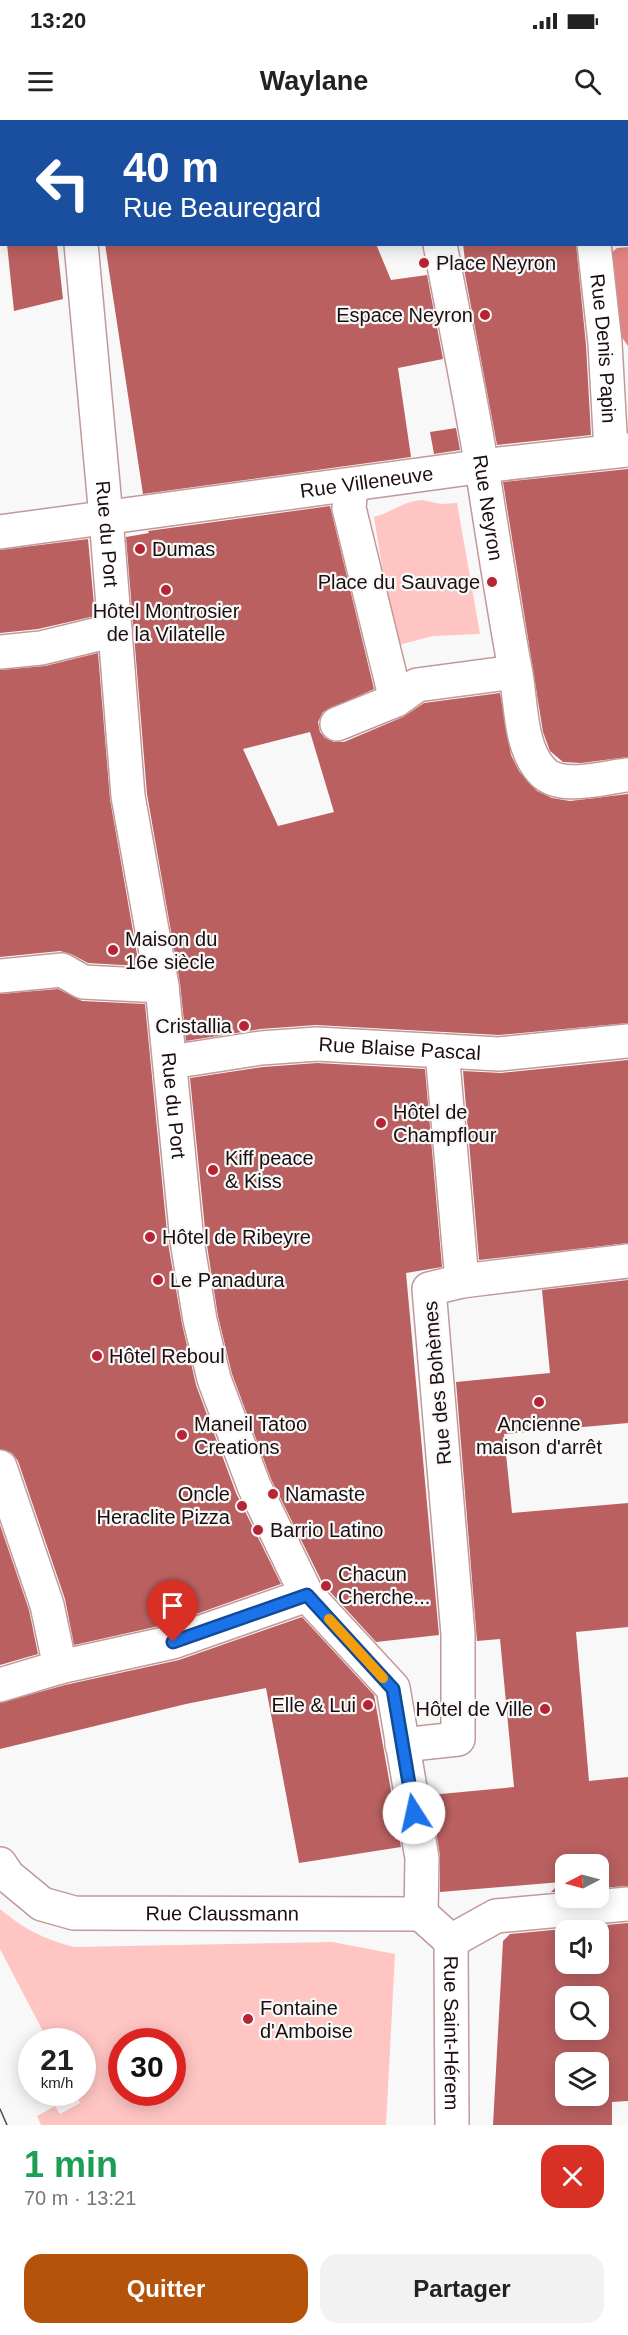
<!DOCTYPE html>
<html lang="fr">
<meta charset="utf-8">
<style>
:root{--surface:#fff;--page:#f2f2f2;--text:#222;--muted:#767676;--accent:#b45309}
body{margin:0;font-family:Helvetica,sans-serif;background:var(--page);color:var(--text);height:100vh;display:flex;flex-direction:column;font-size:22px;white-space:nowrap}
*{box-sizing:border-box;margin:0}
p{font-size:20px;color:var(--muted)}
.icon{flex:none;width:33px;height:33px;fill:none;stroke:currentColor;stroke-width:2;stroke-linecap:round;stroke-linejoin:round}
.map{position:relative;height:2005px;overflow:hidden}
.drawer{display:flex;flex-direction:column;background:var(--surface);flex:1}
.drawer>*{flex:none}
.guide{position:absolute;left:0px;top:0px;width:628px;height:126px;box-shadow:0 3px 15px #0003;background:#1a4fa0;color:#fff;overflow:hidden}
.needle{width:39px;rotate:264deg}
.controls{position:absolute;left:555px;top:1734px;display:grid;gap:12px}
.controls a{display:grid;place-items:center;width:54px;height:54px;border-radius:12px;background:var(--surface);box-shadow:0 3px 15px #0003;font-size:30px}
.speed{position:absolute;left:18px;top:1908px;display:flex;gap:12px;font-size:30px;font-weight:700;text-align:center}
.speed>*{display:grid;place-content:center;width:78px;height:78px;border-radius:50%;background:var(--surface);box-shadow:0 3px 15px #0003;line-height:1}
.speed small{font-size:15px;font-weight:400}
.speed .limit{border:9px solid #d22;background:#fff;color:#111}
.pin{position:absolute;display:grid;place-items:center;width:51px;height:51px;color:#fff;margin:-62px -26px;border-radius:50% 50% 50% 0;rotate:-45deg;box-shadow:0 0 6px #0007}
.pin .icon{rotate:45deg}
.me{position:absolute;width:66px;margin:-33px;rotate:350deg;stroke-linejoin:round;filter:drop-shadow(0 0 4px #0008)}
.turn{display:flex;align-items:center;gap:21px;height:126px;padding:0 24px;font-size:27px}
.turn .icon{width:78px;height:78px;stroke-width:2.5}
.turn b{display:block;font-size:42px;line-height:51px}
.round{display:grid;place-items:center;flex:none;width:63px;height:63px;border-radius:18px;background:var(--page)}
.summary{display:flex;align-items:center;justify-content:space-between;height:102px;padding:0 24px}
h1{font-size:36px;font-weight:700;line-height:45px;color:#1e9e55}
.cta{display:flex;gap:12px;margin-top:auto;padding:12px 24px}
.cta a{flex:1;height:69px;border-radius:18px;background:var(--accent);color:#fff;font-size:24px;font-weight:700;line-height:69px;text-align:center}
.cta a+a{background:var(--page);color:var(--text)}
.status{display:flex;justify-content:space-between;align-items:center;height:42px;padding:0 30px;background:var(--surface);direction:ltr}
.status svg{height:16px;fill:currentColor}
header{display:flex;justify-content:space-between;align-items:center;height:78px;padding:0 24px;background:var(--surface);font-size:27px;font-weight:700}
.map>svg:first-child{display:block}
.green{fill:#ffc5c3;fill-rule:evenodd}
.water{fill:#e18483}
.building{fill:#ba6061;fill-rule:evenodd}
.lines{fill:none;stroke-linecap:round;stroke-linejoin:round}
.street-casing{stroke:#c29998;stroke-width:36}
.street{stroke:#fff;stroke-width:33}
.tram{stroke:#534747;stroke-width:1.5}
.route-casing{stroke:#114b97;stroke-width:15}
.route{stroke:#1a73e8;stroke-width:10}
.slow{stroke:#f59e0b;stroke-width:10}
.poi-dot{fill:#b62435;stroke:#f8f8f8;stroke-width:2}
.labels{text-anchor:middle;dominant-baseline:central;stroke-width:4.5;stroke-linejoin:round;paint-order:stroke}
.poi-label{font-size:20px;fill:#1d0e0e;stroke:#f8f8f8;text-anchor:start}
.street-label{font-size:20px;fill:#1d0e0e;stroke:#f8f8f8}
</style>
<div class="status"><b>13:20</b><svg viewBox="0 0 49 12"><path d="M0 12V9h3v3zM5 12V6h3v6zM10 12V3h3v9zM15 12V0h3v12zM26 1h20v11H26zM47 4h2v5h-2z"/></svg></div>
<header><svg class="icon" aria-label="menu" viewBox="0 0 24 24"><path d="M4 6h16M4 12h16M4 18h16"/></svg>Waylane<svg class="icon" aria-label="search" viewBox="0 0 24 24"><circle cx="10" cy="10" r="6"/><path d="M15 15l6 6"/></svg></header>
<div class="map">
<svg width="628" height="2005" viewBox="0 0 628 2005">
<rect width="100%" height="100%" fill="#f8f8f8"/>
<g class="green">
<path d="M422,380L441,384L457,383L480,514L433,516L395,526L374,397C391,393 403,381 422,380Z"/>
<path d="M0,1789C24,1809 45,1820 75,1827L332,1822L395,1834L386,2005H41L37,1996L55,1986L60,1994L80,1983L75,1973L82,1972V1922L48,1921L0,1829ZM122,1922H172V1972H122Z"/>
</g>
<polygon class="water" points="628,127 628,226 621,216 609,135 617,128"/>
<g class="building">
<polygon points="7,124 57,124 63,179 14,191"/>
<polygon points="105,124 376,124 391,160 427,155 443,239 398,248 411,337 143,374"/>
<polygon points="463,124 576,124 586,225 591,315 497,325 464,149 466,149"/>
<polygon points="456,308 460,330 434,334 430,312"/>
<polygon points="628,349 628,637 581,643 563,642 550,631 543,612 503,362"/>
<path d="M330,386L374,569L323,592L318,602L320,612L325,618L334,622H344L403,597L424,583L500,573L511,635L519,651L537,671L552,678L570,681L628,674V903L499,915L316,905L260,909L186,921L180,863L147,674L126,417L149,413L148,411ZM310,612L334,692L278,706L243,629Z"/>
<polygon points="88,419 95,496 38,509 0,513 0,430"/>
<polygon points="98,533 110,679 139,846 88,843 71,834 60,831 0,837 0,550 45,546"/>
<polygon points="58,869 82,881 145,884 168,1123 182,1204 196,1265 236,1373 281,1464 168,1504 74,1525 65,1479 18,1341 12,1333 0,1329 0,874"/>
<polygon points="628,940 628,1123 479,1140 463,951 501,953"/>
<polygon points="317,943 425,949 442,1147 406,1153 439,1515 376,1522 323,1464 271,1359 232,1254 218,1196 206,1119 190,958 263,947"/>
<polygon points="628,1160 628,1303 504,1314 512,1393 628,1383 628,1507 576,1512 589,1661 628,1657 628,1766 598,1768 598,1744 566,1744 566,1771 551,1772 561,1762 440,1772 440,1735 430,1675 514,1667 500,1519 477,1521 456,1262 550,1253 542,1170"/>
<polygon points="0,1405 29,1490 38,1534 0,1545"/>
<polygon points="302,1497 374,1575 401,1727 299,1743 266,1568 186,1584 0,1629 0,1583 65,1565 179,1540"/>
<path d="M628,1803V1981L612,1982V2005H493L503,1821L510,1814ZM566,1810H598V1844H566ZM566,1876H598V1910H566ZM566,1942H598V1976H566Z"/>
</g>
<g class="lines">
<defs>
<g id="street">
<polyline points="68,0 68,2"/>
<polyline points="374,0 375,2"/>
<polyline points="627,3 628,3"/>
<polyline points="0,85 2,85"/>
<path id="s1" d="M81,124L106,397L128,676L162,866L187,1121L200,1200L214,1259L254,1366L307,1475L393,1568L422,1738L421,1794"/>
<path id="s2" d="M440,124C454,199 470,273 482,348C493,417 503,486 516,554C521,583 520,627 541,650C559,672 604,657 628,655"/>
<path id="s3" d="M594,124L605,223L611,331"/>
<polyline points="351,365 349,388 396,580"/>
<path id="s4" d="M0,412L499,344L628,330"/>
<polyline points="0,532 41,528 115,510"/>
<polyline points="337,604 396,580 417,565 515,552"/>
<polyline points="0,856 62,850 83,862 162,866"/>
<polyline points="442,931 462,1161"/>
<path id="s5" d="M171,942L261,928L317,924L499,934L628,921"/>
<polyline points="0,1347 47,1485 60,1547"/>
<polyline points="0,1565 60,1547 173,1522 307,1475"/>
<polyline points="402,1625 458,1619 458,1514 429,1169 462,1161 628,1141"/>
<path id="s6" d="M0,1744L8,1756L42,1784L74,1793L421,1794L451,1821"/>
<path id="s7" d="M451,1821L452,2005"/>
<polyline points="451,1821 496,1796 628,1784"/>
</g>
</defs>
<use href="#street" class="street-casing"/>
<use href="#street" class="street"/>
<polyline class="tram" points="0,1989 7,2005"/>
</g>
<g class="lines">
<defs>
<polyline id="route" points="173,1522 307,1475 393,1569 414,1693"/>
</defs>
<use href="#route" class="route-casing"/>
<use href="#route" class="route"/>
<polyline class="slow" points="329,1499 383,1558"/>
</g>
<g class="poi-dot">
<circle cx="424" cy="143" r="6"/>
<circle cx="485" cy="195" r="6"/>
<circle cx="140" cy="429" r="6"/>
<circle cx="492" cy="462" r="6"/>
<circle cx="166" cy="470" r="6"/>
<circle cx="113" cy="830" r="6"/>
<circle cx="244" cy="906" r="6"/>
<circle cx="381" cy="1003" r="6"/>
<circle cx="213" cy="1050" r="6"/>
<circle cx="150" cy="1117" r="6"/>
<circle cx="158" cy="1160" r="6"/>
<circle cx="97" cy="1236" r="6"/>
<circle cx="539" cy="1282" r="6"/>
<circle cx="182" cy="1315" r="6"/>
<circle cx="273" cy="1374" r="6"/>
<circle cx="242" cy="1386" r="6"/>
<circle cx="258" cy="1410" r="6"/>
<circle cx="326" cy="1466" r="6"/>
<circle cx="368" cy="1585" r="6"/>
<circle cx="545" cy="1589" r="6"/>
<circle cx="248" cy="1899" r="6"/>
</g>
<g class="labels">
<g class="poi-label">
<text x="436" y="143">Place Neyron</text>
<text x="473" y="195" text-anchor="end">Espace Neyron</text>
<text x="152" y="429">Dumas</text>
<text x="480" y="462" text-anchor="end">Place du Sauvage</text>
<text x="166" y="491" text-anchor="middle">Hôtel Montrosier<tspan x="166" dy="23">de la Vilatelle</tspan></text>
<text x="125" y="819">Maison du<tspan x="125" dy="23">16e siècle</tspan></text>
<text x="232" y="906" text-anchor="end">Cristallia</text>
<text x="393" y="992">Hôtel de<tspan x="393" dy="23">Champflour</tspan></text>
<text x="225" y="1038">Kiff peace<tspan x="225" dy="23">&amp; Kiss</tspan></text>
<text x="162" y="1117">Hôtel de Ribeyre</text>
<text x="170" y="1160">Le Panadura</text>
<text x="109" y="1236">Hôtel Reboul</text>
<text x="194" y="1304">Maneil Tatoo<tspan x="194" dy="23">Creations</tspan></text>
<text x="539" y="1304" text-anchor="middle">Ancienne<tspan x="539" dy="23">maison d'arrêt</tspan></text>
<text x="230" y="1374" text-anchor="end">Oncle<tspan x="230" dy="23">Heraclite Pizza</tspan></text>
<text x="285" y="1374">Namaste</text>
<text x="270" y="1410">Barrio Latino</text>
<text x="338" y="1454">Chacun<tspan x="338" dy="23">Cherche...</tspan></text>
<text x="356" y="1585" text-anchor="end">Elle &amp; Lui</text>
<text x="533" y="1589" text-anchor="end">Hôtel de Ville</text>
<text x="260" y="1888">Fontaine<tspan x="260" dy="23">d'Amboise</tspan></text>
</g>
<g class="street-label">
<text stroke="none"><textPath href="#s3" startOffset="105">Rue Denis Papin</textPath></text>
<text stroke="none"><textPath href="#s4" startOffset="370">Rue Villeneuve</textPath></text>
<text stroke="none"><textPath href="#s2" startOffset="268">Rue Neyron</textPath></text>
<text stroke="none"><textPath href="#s1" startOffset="291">Rue du Port</textPath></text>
<text stroke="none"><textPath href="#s5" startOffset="230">Rue Blaise Pascal</textPath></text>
<text stroke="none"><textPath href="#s1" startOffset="867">Rue du Port</textPath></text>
<text transform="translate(437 1263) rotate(-95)">Rue des Bohèmes</text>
<text stroke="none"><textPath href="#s6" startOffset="240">Rue Claussmann</textPath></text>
<text stroke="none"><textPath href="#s7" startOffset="92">Rue Saint-Hérem</textPath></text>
</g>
</g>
</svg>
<div class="controls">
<a><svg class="needle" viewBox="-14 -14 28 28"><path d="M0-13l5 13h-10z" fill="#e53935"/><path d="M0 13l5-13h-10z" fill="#767676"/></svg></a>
<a><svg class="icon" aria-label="sound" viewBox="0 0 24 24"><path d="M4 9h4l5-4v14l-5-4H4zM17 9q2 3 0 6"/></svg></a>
<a><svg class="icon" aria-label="search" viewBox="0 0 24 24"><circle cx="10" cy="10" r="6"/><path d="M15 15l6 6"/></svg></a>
<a><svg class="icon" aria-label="layers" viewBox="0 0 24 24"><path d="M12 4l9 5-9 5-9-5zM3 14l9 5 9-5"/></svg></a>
</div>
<div class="speed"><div>21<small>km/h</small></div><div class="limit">30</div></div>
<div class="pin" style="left:173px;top:1522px;background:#d93025"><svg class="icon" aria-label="arrive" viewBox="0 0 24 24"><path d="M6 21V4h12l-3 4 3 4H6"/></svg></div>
<svg class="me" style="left:414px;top:1693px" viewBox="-20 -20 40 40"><circle r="19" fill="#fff"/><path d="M0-13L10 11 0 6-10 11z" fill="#1a73e8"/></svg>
<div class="guide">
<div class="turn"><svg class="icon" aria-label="left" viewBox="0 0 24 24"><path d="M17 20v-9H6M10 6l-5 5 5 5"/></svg><div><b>40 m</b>Rue Beauregard</div></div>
</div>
</div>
<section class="drawer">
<div class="summary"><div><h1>1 min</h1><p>70 m · 13:21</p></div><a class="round" style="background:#d93025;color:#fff"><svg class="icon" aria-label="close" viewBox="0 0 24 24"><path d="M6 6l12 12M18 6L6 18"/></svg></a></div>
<div class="cta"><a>Quitter</a><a>Partager</a></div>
</section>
